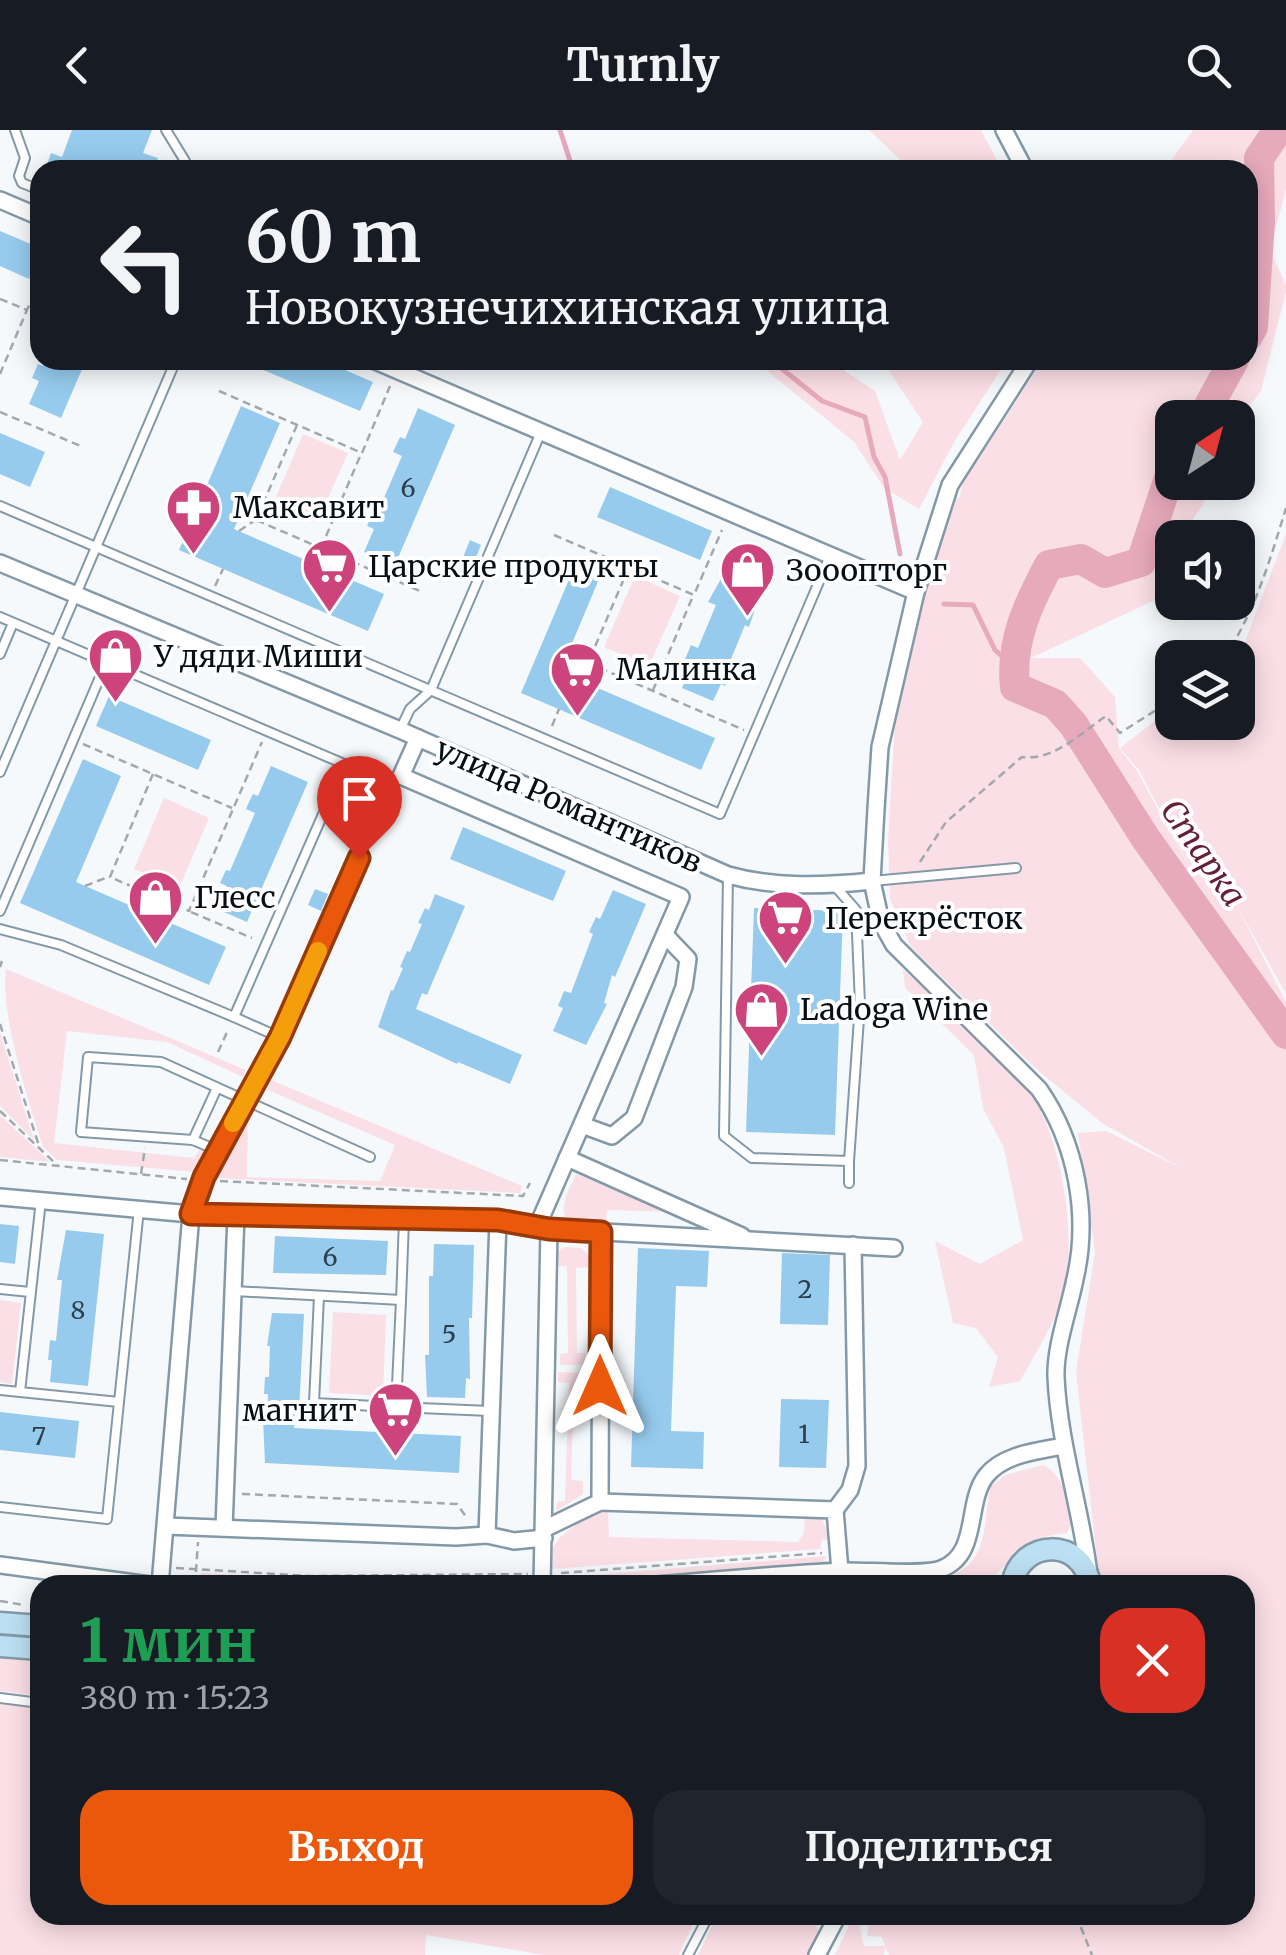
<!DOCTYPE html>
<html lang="ru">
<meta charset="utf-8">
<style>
:root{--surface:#171b24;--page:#20242c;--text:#f1f3f6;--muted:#9ea1a6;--accent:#ea580c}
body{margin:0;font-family:Merriweather,serif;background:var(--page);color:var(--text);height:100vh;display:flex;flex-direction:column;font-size:38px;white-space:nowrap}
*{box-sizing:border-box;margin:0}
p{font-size:32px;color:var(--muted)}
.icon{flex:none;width:55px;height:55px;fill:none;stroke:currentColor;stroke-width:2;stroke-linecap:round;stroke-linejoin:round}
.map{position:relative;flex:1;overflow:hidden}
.sheet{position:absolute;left:30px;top:1445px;width:1225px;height:350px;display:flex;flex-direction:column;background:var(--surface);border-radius:30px;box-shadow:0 5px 25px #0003}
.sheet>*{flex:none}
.guide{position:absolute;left:30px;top:30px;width:1228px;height:210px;border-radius:30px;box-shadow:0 5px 25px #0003;background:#171b24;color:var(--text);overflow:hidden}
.needle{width:65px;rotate:36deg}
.fabs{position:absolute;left:1155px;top:270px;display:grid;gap:20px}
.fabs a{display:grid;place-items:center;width:100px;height:100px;border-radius:20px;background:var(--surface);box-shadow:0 5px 25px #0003;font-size:50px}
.pin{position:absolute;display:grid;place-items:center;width:85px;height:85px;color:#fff;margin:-102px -42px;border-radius:50% 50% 50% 0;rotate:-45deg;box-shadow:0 0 10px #0007}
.pin .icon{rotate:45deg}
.me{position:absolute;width:110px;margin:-55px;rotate:0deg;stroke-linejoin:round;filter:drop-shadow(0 0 8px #0008)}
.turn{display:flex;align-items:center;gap:35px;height:210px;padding:0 50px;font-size:45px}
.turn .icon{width:130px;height:130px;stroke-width:2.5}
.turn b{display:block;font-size:70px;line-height:85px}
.round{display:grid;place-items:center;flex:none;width:105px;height:105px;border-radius:30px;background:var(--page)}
.head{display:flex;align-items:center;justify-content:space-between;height:170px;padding:0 50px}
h1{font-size:60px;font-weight:700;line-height:75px;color:#1e9e55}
.button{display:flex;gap:20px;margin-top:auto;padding:20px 50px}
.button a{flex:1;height:115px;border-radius:30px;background:var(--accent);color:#fff;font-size:40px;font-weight:700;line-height:115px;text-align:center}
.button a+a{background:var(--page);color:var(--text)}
header{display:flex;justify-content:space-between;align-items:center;height:130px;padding:0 50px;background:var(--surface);font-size:45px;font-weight:700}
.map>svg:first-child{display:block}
.green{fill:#fbdfe6}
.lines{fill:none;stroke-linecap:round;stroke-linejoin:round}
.stream{stroke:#e7aabc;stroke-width:5}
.river{stroke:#e7aabc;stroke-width:30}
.building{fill:#96cbee}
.lane-casing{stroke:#8499a7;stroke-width:12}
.street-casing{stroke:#8499a7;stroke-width:20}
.secondary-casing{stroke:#8499a7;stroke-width:25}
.path{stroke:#a3a8ac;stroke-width:2.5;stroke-dasharray:8 5;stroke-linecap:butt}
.lane{stroke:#fff;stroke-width:8}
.street{stroke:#fff;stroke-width:15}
.secondary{stroke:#bce0f3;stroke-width:20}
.route-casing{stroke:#983908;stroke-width:25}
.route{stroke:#ea580c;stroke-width:18}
.slow{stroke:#f59e0b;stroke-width:18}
.labels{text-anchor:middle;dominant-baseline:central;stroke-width:8;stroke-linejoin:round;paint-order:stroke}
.number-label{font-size:25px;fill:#2c3e4a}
.poi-label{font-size:30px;fill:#080f14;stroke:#fff;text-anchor:start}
.street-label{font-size:30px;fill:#080f14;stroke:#fff}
.water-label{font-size:32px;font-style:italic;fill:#661f3b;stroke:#fff}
</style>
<header><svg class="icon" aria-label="back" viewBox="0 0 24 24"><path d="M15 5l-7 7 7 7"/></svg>Turnly<svg class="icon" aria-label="search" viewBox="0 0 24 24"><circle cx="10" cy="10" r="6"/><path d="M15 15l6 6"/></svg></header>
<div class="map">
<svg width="1286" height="1825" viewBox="0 0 1286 1825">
<rect width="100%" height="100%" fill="#f5f9fc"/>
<g class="green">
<polygon points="869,0 981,0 1002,40 911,40"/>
<polygon points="1193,0 1286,0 1286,59 1270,120 1286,155 1286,162 1261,261 1238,291 1238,288 1172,288 1172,352 1212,353 1211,362 1190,394 1194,407 1172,408 1172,462 1031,528 1080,528 1115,567 1119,618 1137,641 1197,751 1139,640 1120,618 1172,578 1172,592 1238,592 1238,530 1286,404 1286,864 1237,776 1286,872 1286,1825 889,1825 885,1817 884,1825 835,1825 854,1785 863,1785 859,1793 864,1816 885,1816 882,1807 867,1806 870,1785 1245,1785 1245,1455 1100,1455 1076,1242 1095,1122 1078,1003 1106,1001 1183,1039 1102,993 1035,938 911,817 890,769 888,710 895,591 911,512 954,364 959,369 963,353 1043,230 1248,230 1248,40 1164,40"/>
<polygon points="754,230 828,230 875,261 900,330 923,292 885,235 894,230 1007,230 953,314 919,379 884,358 854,312"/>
<polygon points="303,304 348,323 317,393 273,374"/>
<polygon points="635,446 680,466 649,536 604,517"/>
<polygon points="164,668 209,688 179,758 134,739"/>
<path d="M6,839L246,940L243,947L167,912L67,901L54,1013L194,1028L200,1019L206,1021L196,1042L57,1030L43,1017C28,969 0,885 6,839Z"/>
<path d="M903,840C947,879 1002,918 1034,969C1061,1013 1072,1087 1068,1139C1065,1179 1039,1217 1020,1251L989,1257L998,1227L976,1198L953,1193L935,1111L980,1134L1023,1110L1004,1018L983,978L974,925L905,858Z"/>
<polygon points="0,902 34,1010 0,976"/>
<polygon points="271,950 522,1056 520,1063 216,1048 248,986 247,1047 380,1051 395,1015 268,960"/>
<polygon points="0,985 50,1032 0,1027"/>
<path d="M576,1044L673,1082L607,1080L606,1093L569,1094C557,1078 569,1060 576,1044Z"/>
<polygon points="565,1117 581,1118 590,1126 590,1137 576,1138 577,1223 585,1223 585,1235 560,1235 560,1224 568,1223 567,1136 556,1136 555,1122"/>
<polygon points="0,1170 21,1173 12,1254 0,1252"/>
<polygon points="333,1182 386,1185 383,1266 329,1263"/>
<polygon points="558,1242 584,1243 584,1253 574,1253 571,1350 583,1351 583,1364 556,1381 557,1372 565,1371 569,1253 558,1252"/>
<path d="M1043,1335C1064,1345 1068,1371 1072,1393L1067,1403C1024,1406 1014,1429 985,1455H866C903,1453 962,1460 979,1419C987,1399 986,1378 990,1357L1005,1345Z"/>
<polygon points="594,1381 608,1381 609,1407 798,1412 804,1403 805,1387 822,1388 830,1409 822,1410 820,1419 551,1439 549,1423 560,1407"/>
<polygon points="826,1426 824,1431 805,1435 563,1454 555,1448"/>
<polygon points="201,1443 362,1451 525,1449 518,1455 200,1452"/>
<polygon points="0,1526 40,1531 40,1566 0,1561"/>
<polygon points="0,1573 40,1576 40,1785 697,1785 679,1825 544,1825 426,1805 425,1825 0,1825"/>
<polygon points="717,1785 792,1785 815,1794 820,1805 811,1825 698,1825"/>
</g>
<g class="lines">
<g class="stream">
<polyline points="560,0 573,40"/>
<polyline points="771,230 822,271 865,287 874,327 885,347 900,424"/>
<polyline points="944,474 973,475 995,520 1013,536"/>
</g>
<g class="river">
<polyline points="1248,206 1253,197 1260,91 1259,28 1278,0"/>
<polyline points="1202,288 1234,230"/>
<path d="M1172,339L1141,432L1105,443L1081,429L1049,435C1028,474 1010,512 1015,557L1055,574L1073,594L1146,709L1286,904"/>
</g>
</g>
<g class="building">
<polygon points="72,0 152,0 143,23 158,28 156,34 171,40 45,40 51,23 62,27"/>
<polygon points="0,101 40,118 29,149 0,136"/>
<polygon points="46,230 86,230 61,288 29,274 39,251 32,248 38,234 43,236"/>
<polygon points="256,230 322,230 373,252 360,281 254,236"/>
<polygon points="241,276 280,293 234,399 384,464 368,501 179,420"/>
<polygon points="418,278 455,295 395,435 364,422 374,399 367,396 373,383 377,384 402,326 393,322 400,307 405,309"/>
<polygon points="0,303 45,322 30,357 0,344"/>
<polygon points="610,357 712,401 700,430 597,387"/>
<polygon points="470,410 481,415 473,435 462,430"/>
<polygon points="579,426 604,437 560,542 715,608 701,640 521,563"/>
<polygon points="727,438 764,453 749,497 745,495 731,529 735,531 725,556 721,554 713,571 682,558 691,535 684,532 691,515 698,518 716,475 708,472"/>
<polygon points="109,566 211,610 198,640 96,596"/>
<polygon points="83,629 121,646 76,752 226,817 209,855 20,773"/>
<polygon points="271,636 308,652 247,792 217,779 227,756 220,753 226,740 230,741 255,683 246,679 249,672 253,664 258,666"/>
<polygon points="463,697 566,741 553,771 450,729"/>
<polygon points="315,759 328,764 321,781 308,775"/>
<polygon points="613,760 646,774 615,847 612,845 604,873 607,874 586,915 553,901 563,878 558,876 564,861 571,863 593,804 589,802 596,787 600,789"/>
<polygon points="435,764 465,776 427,865 422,863 416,879 522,925 510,954 458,932 457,934 378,897 391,860 393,861 403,838 400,837 407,821 410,822 422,794 418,793 425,778 429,780"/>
<polygon points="754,778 843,781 835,1005 746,1002"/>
<polygon points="0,1094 19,1096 15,1134 0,1132"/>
<polygon points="66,1100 104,1104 88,1256 50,1252 52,1230 48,1230 50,1210 56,1211 62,1150 57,1150"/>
<polygon points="275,1106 388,1111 386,1145 273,1143"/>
<polygon points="434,1114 474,1115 472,1188 469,1188 470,1249 466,1248 465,1268 427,1267 425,1225 429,1225 429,1146 433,1146"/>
<polygon points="638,1118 709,1121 707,1157 676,1156 671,1301 704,1302 703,1339 631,1337"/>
<polygon points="782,1123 830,1125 828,1195 780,1194"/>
<polygon points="272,1183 304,1184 299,1281 295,1281 294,1298 461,1306 459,1343 265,1333 263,1289 267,1289 268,1264 264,1264 265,1247 269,1247 270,1216 267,1216"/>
<polygon points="781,1269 829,1270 826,1338 779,1337"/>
<polygon points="0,1282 79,1291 75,1328 0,1320"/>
</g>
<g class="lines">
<defs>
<g id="lane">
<polyline points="15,0 25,28 19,46 22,53 40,60"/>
<polyline points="166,0 185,31 186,40"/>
<polyline points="0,376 720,684 830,426"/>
<polyline points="0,487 391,654 279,907 234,887"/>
<polyline points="0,524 13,493"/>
<polyline points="400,600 410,579 431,560 541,302"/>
<polyline points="0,642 176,230"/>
<polyline points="728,745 724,1006 752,1028 849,1031 849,1053"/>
<polyline points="872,751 1016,738"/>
<polyline points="834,755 856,780 860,874 849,1031"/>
<polyline points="0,781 106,533"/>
<polyline points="0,799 61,815 234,887 345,634"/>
<polyline points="193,1010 217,958"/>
<polyline points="219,1021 193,1010 81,1002 88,927 161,932 370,1027"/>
<polyline points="41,1070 20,1262 119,1272 139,1079"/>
<polyline points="0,1159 30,1162"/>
<polyline points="234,1161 401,1170 404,1090"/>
<polyline points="319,1166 314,1273 396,1277"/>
<polyline points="401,1170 396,1277 490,1281"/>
<polyline points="0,1260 20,1262"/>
<polyline points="0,1377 107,1389 119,1272"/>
<polyline points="0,1568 40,1573"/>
<polyline points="817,1785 833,1795"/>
<polyline points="688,1825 709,1785"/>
</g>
<g id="street">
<polyline points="1004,0 1025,40"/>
<polyline points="0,70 40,87"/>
<polyline points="373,230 916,462"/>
<path d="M1030,230L950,355L916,462L880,617L876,679L872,751L881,792L894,815L1039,959C1076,1012 1090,1085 1075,1149C1069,1180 1055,1216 1056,1247C1059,1314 1081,1378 1089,1444"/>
<path d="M0,433L400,600L728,745C775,758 823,756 872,751"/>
<polyline points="418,608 401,646 681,767 537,1097"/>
<polyline points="582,995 612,1006 634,988 684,857 688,829 665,805"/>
<polyline points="567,1028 742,1106"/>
<polyline points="0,1067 191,1084 498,1090 549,1099 894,1118"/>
<polyline points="498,1090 487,1405 514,1411 544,1408"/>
<polyline points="600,1372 835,1380 840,1441"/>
<polyline points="835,1380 850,1360 857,1336 853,1115"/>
<polyline points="166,1396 456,1407 487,1405"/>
<polyline points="224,1398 236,1085"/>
<polyline points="544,1399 600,1372 601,1102"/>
<polyline points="0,1435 150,1455"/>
<polyline points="160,1455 191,1084 205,1047 279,907"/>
<polyline points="542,1455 549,1099"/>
<path d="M657,1455C718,1450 780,1444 841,1441C865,1440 921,1446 941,1439C980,1425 965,1373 986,1346C1003,1324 1038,1321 1063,1316"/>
<polyline points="817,1825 838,1785"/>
</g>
<g id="secondary">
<path d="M1012,1455C1020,1408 1083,1407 1090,1455"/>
<polyline points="0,1493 40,1496"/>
<polyline points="0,1516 40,1519"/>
</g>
</defs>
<use href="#lane" class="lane-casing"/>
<use href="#street" class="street-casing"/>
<use href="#secondary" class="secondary-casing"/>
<g class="path">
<polyline points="0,169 27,180 40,150"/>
<polyline points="0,244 27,180"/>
<polyline points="219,261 362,323 390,256"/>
<polyline points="0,282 83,317"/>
<polyline points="297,295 256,390 420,461"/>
<polyline points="239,401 254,391"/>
<polyline points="554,405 694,465 722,400"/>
<polyline points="321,418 361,324"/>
<polyline points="629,437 588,533 744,600"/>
<polyline points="215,456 223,439"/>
<path d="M1224,528C1255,482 1270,430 1286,378"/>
<polyline points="572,547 586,535"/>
<polyline points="653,560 693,466"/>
<polyline points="552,596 559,579"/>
<polyline points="83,614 232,678"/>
<polyline points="153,644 110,747 189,781 262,612"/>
<path d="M920,732L946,692L1022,627C1054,631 1081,603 1106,586L1120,603L1172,570"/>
<polyline points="85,756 108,747"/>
<polyline points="191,782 252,808"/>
<polyline points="0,837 2,831"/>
<polyline points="0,894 40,1019"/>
<polyline points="218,922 228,900"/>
<polyline points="0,981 57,1035"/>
<polyline points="0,1030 187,1049"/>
<polyline points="141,1044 145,1018"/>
<polyline points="220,1051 523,1066 530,1053"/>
<polyline points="242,1364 457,1374 467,1388"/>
<polyline points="176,1438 310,1446 528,1444"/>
<polyline points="561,1443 822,1423"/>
<polyline points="195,1455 198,1412"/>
<polyline points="0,1471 24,1475"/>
<polyline points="1076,1785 1092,1825"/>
</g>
<use href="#lane" class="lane"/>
<use href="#street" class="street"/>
<use href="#secondary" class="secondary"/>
</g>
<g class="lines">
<defs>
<polyline id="route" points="359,728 280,907 204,1047 191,1084 498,1090 549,1099 601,1102 600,1256"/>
</defs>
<use href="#route" class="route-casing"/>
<use href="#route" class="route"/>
<polyline class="slow" points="233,993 280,907 318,821"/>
</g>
<defs>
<symbol id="pharmacy-pin" viewBox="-11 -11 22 30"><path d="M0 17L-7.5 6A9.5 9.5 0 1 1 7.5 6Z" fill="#cd437b" stroke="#fff"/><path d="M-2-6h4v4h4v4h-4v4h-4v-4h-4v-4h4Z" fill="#fff"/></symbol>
<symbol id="supermarket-pin" viewBox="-11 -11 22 30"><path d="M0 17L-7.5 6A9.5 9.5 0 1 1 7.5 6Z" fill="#cd437b" stroke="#fff"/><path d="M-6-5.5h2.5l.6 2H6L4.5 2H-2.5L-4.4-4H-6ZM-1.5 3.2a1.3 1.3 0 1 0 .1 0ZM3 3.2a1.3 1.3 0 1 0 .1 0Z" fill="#fff"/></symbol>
<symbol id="shop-pin" viewBox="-11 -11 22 30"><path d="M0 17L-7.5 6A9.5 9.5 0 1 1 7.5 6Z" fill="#cd437b" stroke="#fff"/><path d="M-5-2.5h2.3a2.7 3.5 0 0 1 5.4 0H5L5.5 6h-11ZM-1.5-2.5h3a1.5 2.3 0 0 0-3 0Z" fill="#fff"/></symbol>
</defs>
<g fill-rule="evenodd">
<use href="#pharmacy-pin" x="162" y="346" width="63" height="86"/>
<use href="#supermarket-pin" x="298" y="404" width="63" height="86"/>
<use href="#shop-pin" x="716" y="408" width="63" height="86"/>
<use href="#shop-pin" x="84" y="494" width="63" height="86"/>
<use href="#supermarket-pin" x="546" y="508" width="63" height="86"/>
<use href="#shop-pin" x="124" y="736" width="63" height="86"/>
<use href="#supermarket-pin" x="754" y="756" width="63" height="86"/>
<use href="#shop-pin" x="730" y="848" width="63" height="86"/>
<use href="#supermarket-pin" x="364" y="1248" width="63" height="86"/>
</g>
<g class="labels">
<g class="number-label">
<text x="408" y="358">6</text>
<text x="330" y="1127">6</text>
<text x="805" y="1159">2</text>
<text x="78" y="1180">8</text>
<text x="449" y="1204">5</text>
<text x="804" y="1304">1</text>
<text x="39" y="1306">7</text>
</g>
<g class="poi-label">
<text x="233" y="377">Максавит</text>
<text x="368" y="436">Царские продукты</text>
<text x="786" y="440">Зооопторг</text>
<text x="154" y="526">У дяди Миши</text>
<text x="616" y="539">Малинка</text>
<text x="194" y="767">Глесс</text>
<text x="825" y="788">Перекрёсток</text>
<text x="800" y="879">Ladoga Wine</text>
<text x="357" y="1280" text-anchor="end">магнит</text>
</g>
<g class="street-label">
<text transform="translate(569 675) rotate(24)">улица Романтиков</text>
</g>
<g class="water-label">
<text transform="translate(1203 723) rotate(55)">Старка</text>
</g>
</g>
</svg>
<div class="fabs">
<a><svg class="needle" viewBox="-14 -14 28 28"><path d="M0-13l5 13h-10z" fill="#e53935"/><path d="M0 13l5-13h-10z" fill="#9ea1a6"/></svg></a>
<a><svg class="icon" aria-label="sound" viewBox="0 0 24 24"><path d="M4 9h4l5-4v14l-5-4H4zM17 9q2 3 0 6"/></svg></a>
<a><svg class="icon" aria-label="layers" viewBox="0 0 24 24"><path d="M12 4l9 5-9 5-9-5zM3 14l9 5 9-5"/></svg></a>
</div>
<div class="pin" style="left:359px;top:728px;background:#d93025"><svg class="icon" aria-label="arrive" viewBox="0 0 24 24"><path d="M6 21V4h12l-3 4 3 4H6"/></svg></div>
<svg class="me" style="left:600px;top:1256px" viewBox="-20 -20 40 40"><path d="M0-17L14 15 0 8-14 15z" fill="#ea580c" stroke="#fff" stroke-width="4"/></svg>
<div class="guide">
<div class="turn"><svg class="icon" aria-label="left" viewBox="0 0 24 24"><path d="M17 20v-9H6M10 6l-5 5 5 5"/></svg><div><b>60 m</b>Новокузнечихинская улица</div></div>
</div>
<section class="sheet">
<div class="head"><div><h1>1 мин</h1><p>380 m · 15:23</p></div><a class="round" style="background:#d93025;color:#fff"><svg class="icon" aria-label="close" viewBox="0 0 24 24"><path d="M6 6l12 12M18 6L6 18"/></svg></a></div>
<div class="button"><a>Выход</a><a>Поделиться</a></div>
</section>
</div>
